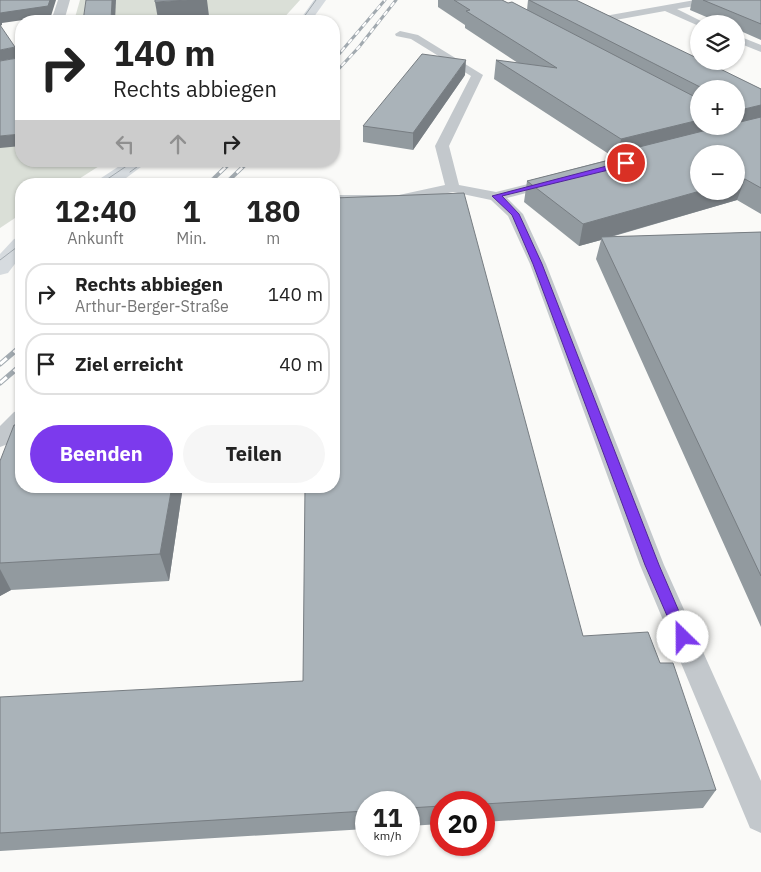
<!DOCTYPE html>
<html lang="de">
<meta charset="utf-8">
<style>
:root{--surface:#fff;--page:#f6f6f6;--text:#222;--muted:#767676;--line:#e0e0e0;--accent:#7c3aed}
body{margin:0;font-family:"IBM Plex Sans",sans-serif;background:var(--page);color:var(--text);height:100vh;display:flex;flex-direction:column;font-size:19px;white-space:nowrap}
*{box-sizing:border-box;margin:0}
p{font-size:16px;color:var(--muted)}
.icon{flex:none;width:28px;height:28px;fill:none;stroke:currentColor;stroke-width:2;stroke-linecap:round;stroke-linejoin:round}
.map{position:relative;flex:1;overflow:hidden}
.drawer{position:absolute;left:15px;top:178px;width:325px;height:315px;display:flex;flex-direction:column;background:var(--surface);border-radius:20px;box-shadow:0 1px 4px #0004}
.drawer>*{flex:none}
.top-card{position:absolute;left:15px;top:15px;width:325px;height:152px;border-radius:20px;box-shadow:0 1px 4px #0004;background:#fff;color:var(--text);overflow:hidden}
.tools{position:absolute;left:690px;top:15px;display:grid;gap:10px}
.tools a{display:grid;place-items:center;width:55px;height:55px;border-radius:50%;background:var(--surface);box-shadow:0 1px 4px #0004;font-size:25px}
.speed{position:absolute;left:355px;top:791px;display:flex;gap:10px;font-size:25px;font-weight:700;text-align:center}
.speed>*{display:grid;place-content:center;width:65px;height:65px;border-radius:50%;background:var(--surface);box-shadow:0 1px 4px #0004;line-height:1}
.speed small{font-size:12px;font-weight:400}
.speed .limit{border:8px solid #d22;background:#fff;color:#111}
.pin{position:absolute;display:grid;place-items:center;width:42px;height:42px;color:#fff;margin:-21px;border:2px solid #fff;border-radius:50%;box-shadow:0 1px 5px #0007}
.me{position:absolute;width:55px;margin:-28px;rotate:337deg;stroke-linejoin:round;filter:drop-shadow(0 0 4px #0008)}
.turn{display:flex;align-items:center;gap:18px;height:105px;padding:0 15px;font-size:22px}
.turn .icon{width:65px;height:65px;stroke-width:2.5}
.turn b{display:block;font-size:35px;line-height:42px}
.lanes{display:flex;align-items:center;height:48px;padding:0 15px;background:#0003;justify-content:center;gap:25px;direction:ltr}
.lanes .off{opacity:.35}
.eta{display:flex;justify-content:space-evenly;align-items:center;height:85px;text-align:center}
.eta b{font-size:30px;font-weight:800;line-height:35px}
.action{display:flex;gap:10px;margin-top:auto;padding:10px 15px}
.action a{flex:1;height:58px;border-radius:30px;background:var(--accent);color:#fff;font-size:20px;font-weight:800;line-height:58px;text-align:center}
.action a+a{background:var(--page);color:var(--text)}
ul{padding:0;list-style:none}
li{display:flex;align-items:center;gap:15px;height:62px;margin:0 10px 8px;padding:0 5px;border:2px solid var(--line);border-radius:20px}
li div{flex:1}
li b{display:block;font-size:19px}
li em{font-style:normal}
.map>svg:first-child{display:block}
.green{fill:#dadfd7}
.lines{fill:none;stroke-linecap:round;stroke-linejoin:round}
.lane{fill:#c3c8cc;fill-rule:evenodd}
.street{fill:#c3c8cc;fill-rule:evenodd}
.primary{fill:#d6dbdf;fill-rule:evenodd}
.tram{stroke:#a2aab0;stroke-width:1}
.rail-far2-casing{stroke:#a2aab0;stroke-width:3}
.rail-far1-casing{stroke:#a2aab0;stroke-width:4}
.rail-casing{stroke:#a2aab0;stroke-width:5}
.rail-far2{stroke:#fff;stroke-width:2;stroke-dasharray:5.5;stroke-linecap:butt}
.rail-far1{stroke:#fff;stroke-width:2.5;stroke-dasharray:8;stroke-linecap:butt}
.rail{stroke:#fff;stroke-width:3;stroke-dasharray:9;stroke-linecap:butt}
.wall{fill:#929a9f;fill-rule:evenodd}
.shaded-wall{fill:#777d82}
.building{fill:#aab3b9;stroke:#777d82}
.route{fill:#7c3aed;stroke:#51269a}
</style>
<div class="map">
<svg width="761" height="872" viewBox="0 0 761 872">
<rect width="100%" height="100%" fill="#fafaf8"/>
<g class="green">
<polygon points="80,0 300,0 281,21 74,21"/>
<polygon points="21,92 21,161 107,161 71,184 21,184 21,214 0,228 0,96"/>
</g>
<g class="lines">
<g class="lane">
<polygon points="695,0 717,0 712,3 677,9 707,24 699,24 699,26 665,11 599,23 594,20 599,17"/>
<polygon points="400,31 418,35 483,75 449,146 459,185 496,192 552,178 557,179 559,182 557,185 507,198 523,214 546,264 664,565 761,781 761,833 750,828 640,565 530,264 508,216 491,200 453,192 399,203 334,204 334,195 399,195 445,185 435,146 471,76 411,39 396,36 395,34"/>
<polygon points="736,35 761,45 761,52 736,42"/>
<polygon points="21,410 21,430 8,444 0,447 0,426 14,412"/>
</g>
<polygon class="street" points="58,0 70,0 64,21 51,21"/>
<g class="primary">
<polygon points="314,0 326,0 311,21 299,21"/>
<polygon points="127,161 149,161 118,184 96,184 98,180"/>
<polygon points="21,237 21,256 8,273 0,275 0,254 14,239"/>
</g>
<g class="tram">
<polyline points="301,21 316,0"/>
<polyline points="130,172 145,161"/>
<polyline points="100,184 134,161"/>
<polyline points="0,260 21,244"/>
</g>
<defs>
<g id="rail-far2">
<polyline points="334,60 385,0"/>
<polyline points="334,74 359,47 396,0"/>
</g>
<g id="rail-far1">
<polyline points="208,184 232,161"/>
<polyline points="225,184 249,161"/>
</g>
<g id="rail">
<polyline points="0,364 21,346"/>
<polyline points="0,383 21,365"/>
</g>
</defs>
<use href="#rail-far2" class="rail-far2-casing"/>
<use href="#rail-far1" class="rail-far1-casing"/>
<use href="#rail" class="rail-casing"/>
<use href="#rail-far2" class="rail-far2"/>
<use href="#rail-far1" class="rail-far1"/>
<use href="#rail" class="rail"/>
</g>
<g class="wall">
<path d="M438,0H502L508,3L527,10L528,0H576L761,89V214L737,200L611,237L761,232V627L596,259L601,240L579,246L524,202L527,181L615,158L494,79L496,60L518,63L465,28V25L438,7ZM699,89H736L699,126Z"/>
<polygon points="692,0 761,0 761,40 736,29 736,24 723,24 690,10"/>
<polygon points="465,75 413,150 363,142 363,126"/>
<polygon points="0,461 183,486 169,581 11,590 0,596"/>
<polygon points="583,636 660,663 716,790 703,808 484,822 484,802 441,802 441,824 409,826 409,802 366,802 366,829 0,851 0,698 303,681"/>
</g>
<g class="shaded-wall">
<polygon points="50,0 56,0 51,16 2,23 2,25 0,26 0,13"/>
<polygon points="112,0 116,0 115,21 111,21"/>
<polygon points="188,0 207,0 209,16 158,19 155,2"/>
<polygon points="15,47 18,58 0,61 0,50"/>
<polygon points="466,60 465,75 413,150 413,133"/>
<polygon points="761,105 761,122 641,152 635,148 633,155 617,160 621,139 699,120 699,126 736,126 736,111"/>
<polygon points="21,134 21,146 0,148 0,136"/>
<polygon points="745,179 737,200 602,239 601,237 601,240 579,246 583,224 700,191 736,191 736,181"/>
<polygon points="172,486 183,486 169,581 160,554"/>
<polygon points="0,569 11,590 0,596"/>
</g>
<g class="building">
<polygon points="0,0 50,0 48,6 0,13"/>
<polygon points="86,0 112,0 111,21 83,21"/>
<polygon points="155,0 188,0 155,2"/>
<polygon points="454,0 502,0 508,3 512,2 699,99 699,120 621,139 496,60 557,68 466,11 470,10"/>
<polygon points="529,0 576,0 699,59 699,61 704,61 761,89 761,105 736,111 736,89 704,89"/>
<polygon points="703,0 761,0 761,24"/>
<polygon points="0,25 15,47 0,50"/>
<polygon points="422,54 466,60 413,133 363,126"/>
<polygon points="20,55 21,57 21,134 0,136 0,61 18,58"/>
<polygon points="761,117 761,188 745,179 736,181 736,154 699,154 699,191 700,191 583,224 527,181 641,152 635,148 723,126 736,126 736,123"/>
<polygon points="464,193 583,636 648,632 660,663 673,663 716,790 484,804 484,802 441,802 441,806 409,808 409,802 366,802 366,811 0,833 0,697 303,681 305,486 334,486 334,198"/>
<polygon points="761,232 761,576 601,237"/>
<polygon points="14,425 21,425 21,486 172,486 160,554 0,563 0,461"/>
</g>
<polygon class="route" points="626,161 630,163 629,165 502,196 519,214 542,264 659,565 690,637 688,641 683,643 678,641 645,565 533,264 512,215 492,196"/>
</svg>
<div class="tools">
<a><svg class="icon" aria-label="layers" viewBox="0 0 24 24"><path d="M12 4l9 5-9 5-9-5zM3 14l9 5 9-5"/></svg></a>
<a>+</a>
<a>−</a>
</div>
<div class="speed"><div>11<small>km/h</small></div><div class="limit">20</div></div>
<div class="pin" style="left:626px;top:163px;background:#d93025"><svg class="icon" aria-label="arrive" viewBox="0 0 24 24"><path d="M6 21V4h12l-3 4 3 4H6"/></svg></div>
<svg class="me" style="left:683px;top:637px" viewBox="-20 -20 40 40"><circle r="19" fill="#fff"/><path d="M0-13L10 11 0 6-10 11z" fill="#7c3aed"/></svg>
<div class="top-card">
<div class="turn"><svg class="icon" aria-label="right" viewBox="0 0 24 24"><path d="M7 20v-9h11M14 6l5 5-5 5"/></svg><div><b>140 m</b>Rechts abbiegen</div></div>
<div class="lanes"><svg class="icon off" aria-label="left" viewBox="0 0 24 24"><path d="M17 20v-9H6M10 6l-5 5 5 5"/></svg><svg class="icon off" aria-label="ahead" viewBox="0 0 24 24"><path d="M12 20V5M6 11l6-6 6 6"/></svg><svg class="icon" aria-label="right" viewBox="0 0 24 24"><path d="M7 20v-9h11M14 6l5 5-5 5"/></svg></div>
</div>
<section class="drawer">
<div class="eta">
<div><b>12:40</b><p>Ankunft</p></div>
<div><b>1</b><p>Min.</p></div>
<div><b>180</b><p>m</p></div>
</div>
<ul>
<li><svg class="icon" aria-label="right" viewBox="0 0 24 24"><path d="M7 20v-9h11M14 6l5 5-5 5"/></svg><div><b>Rechts abbiegen</b><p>Arthur-Berger-Straße</p></div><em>140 m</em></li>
<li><svg class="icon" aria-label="arrive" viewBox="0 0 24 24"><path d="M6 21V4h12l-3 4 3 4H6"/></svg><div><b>Ziel erreicht</b></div><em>40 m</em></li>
</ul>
<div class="action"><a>Beenden</a><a>Teilen</a></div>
</section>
</div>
